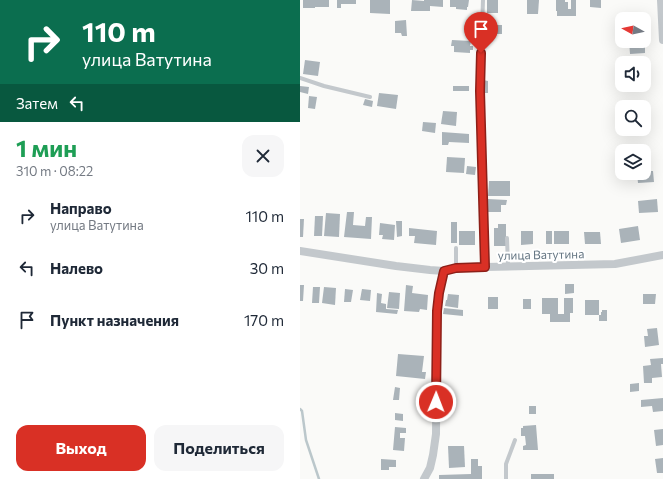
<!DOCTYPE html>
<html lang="ru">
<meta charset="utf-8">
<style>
:root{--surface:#fff;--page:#f6f6f7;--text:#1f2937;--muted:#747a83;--accent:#d93025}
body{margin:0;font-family:Commissioner,sans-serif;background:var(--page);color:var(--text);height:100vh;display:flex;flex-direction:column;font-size:15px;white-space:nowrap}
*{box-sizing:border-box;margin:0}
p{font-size:13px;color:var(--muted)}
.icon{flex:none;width:22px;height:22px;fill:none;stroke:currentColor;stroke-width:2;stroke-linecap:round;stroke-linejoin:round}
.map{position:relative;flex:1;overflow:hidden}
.panel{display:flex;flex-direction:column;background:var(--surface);width:300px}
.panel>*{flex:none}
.top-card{background:#0b6e4f;color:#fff;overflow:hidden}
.needle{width:26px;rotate:278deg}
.fabs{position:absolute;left:315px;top:12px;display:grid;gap:8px}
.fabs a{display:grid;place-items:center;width:36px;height:36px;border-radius:8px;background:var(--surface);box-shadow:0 4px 16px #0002;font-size:20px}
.pin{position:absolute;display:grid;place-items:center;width:34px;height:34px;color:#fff;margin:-41px -17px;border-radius:50% 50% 50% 0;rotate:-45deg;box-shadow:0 0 4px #0007}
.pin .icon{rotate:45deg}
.me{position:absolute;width:44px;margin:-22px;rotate:1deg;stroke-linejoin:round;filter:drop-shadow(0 0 3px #0008)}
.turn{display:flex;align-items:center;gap:14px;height:84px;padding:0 16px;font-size:18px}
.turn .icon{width:52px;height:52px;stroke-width:2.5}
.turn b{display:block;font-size:28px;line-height:34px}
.then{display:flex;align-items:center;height:38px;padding:0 16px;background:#0003;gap:8px;font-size:15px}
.round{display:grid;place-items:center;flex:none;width:42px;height:42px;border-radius:12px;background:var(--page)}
.head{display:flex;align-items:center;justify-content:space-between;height:68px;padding:0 16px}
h1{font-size:24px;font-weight:700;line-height:30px;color:#1e9e55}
.cta{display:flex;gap:8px;margin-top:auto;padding:8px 16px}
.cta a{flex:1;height:46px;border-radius:12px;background:var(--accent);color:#fff;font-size:16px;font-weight:700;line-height:46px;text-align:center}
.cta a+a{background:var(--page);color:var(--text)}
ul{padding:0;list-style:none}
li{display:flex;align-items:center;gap:12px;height:52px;padding:0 16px}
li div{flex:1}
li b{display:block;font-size:15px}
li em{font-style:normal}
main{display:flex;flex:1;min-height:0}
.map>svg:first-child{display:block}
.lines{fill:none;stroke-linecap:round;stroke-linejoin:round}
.stream{stroke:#bbc7cb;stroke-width:2.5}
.building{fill:#aab3b9}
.service{stroke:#c3c8cc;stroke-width:4}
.minor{stroke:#c3c8cc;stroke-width:8}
.route-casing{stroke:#8d1f18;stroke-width:10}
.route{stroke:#d93025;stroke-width:7}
.labels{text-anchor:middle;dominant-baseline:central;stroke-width:4;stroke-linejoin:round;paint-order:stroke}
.street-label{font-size:12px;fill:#657683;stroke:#fff}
</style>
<main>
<section class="panel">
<div class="top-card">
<div class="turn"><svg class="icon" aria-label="right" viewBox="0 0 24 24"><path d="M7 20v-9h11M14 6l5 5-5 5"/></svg><div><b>110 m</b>улица Ватутина</div></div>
<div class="then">Затем<svg class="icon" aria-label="left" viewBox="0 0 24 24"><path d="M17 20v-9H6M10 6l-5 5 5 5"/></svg></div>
</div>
<div class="head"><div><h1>1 мин</h1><p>310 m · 08:22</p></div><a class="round"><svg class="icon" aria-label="close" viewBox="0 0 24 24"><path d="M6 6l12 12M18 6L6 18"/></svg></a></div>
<ul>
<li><svg class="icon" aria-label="right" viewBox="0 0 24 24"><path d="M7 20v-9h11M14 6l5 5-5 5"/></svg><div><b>Направо</b><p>улица Ватутина</p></div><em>110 m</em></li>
<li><svg class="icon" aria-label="left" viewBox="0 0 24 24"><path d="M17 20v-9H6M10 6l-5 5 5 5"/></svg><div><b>Налево</b></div><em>30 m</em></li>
<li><svg class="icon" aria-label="arrive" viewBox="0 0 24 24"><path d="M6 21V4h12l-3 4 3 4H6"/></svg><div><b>Пункт назначения</b></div><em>170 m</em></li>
</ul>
<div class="cta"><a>Выход</a><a>Поделиться</a></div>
</section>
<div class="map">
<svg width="363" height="479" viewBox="0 0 363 479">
<rect width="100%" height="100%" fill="#fafaf8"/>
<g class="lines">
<polyline class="stream" points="0,409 2,411 6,440 19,479"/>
</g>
<g class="building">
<polygon points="3,0 29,0 29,7 15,7 15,8 3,8"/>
<polygon points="37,0 56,0 56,4 41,4 41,8 37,8"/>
<polygon points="70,0 90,0 90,14 70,13"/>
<polygon points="112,0 124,1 124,0 143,0 143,7 130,6 130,11 111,11"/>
<polygon points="150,0 169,0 168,7 167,7 167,10 156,9 156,7 150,7"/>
<rect x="187" y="0" width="11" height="13"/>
<polygon points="227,0 239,0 238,14 227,14"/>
<polygon points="256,0 265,0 265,2 268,2 268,9 271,9 271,0 276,0 276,16 257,16 257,11 256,11"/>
<polygon points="290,0 301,0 301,8 290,7"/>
<polygon points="106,20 107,36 102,36 101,33 95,33 95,21"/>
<rect x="196" y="25" width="6" height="9"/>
<polygon points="152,40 171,41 170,46 173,46 173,50 170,50 170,53 154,52 154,46 151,46"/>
<polygon points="329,41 345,41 345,53 330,54"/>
<polygon points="5,60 20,62 18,76 3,74"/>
<polygon points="183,80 188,81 188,93 182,93"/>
<polygon points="0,86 9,87 8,94 0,92"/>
<rect x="153" y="86" width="16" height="5"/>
<rect x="330" y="86" width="16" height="5"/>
<polygon points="79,93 98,95 96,109 77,106"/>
<polygon points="9,96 17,97 15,109 8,108"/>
<polygon points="65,99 73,101 72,107 63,105"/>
<polygon points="344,109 347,109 348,114 350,114 351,119 348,119 349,126 344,126"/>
<polygon points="143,111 157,112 156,126 141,124"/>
<polygon points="123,122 136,123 135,133 122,131"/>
<polygon points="142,132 169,134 169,143 149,142 148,145 142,145"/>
<polygon points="147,157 165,158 164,173 146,172"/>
<polygon points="167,166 176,167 175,175 166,174"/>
<polygon points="344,171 353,171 354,182 338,183 337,173 344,173"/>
<polygon points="189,181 210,181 210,196 188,196"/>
<polygon points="188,199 207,200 206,205 201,205 201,212 188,212"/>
<polygon points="357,199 358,212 339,213 338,201"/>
<polygon points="47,212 54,212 53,225 65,226 66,217 72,217 71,239 44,237"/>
<polygon points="26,213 40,214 39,237 24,236"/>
<polygon points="15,216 23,216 22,236 14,236"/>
<polygon points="0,219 4,219 3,237 0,237"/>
<polygon points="96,221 102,221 102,236 97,237"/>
<rect x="151" y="222" width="6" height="21"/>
<polygon points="80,223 95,225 94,240 82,239 83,235 79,235"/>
<polygon points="198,224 206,224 206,246 194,246 194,228 198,228"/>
<polygon points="338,226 340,240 321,243 319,229"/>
<polygon points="109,228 137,231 136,245 114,243 115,236 109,236"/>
<rect x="159" y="231" width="16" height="14"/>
<polygon points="221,231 233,231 233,244 221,245"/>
<rect x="246" y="231" width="6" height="13"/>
<rect x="254" y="231" width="15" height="13"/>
<polygon points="284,232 300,232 301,244 285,244"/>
<polygon points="265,284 274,284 274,293 265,294"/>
<polygon points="0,285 4,285 3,301 0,301"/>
<polygon points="106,285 113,286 112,293 128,295 127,310 120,309 119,312 104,311"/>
<polygon points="13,287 20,287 19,303 12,303"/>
<polygon points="24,287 36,288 35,305 22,303"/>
<polygon points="45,289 53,290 51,302 44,302"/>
<polygon points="62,289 71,290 70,301 60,300"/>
<polygon points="89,292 100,293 99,309 87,308"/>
<polygon points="77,293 82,294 81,303 86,304 86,309 98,310 97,314 76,312"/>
<polygon points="148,294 159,295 158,308 145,306 146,300 147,300"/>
<polygon points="343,294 356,294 355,304 343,304"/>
<rect x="188" y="297" width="10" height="12"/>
<polygon points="242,298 258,298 258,314 264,314 264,298 273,298 273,313 270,313 270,322 250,322 250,314 242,314"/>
<rect x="223" y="299" width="8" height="10"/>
<rect x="285" y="300" width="14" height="15"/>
<polygon points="144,308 163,310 163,316 143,314"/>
<polygon points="302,310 307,310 307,321 299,321 299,315 301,315 301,312 302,312"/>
<polygon points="357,328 359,345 345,347 344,336 348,336 347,329"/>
<polygon points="98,354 124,356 122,372 126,372 125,379 96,376"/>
<polygon points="363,358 363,364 361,364 362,377 352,378 352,383 344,383 343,366 351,365 350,359"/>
<polygon points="339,383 339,391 330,392 330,384"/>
<polygon points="95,387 100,388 99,400 93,400"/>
<polygon points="363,398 363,411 353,412 352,406 341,407 341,400"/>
<rect x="229" y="406" width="7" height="8"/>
<polygon points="95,413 103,414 103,421 95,420"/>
<polygon points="236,425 238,450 223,450 223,446 226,445 225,436 221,436 221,428 223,428 223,426"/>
<polygon points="95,427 106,428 106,433 100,433 100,438 105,438 104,451 93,450"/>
<polygon points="363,429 363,445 356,446 354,430"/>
<polygon points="148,446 164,446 165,467 149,468"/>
<polygon points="363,458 363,473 357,473 355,459"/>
<polygon points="81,459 96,460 96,467 89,467 89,470 81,470"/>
<polygon points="171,459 178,459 178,466 182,466 182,479 139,479 139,475 171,474"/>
<rect x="231" y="474" width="23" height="5"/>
</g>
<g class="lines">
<g class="service">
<polyline points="183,0 180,91 185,267"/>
<polyline points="0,78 24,86 70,97"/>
<polyline points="207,238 208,266"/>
<polyline points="156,248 156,268"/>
<polyline points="206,479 206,464 215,440"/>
</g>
<g class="minor">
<polyline points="361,0 363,40"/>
<polyline points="0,251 96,266 130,270 144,271 156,268 185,267 315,264 363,255"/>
<polyline points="124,479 130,468 133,455 136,434 137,311 139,293 144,271"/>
</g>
</g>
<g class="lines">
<defs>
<polyline id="route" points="136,402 137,311 139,293 144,271 156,268 185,267 180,91 181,53"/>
</defs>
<use href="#route" class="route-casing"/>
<use href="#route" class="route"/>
</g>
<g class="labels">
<g class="street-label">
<text transform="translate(241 254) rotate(-1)">улица Ватутина</text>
</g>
</g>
</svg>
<div class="fabs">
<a><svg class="needle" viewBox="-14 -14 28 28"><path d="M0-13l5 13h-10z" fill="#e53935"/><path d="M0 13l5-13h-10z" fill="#747a83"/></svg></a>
<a><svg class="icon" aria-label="sound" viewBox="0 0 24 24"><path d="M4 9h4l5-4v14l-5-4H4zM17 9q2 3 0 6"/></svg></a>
<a><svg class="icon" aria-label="search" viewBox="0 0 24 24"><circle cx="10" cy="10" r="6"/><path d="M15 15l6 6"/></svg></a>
<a><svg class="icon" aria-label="layers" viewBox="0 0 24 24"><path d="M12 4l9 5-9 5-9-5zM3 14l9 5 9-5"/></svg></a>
</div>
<div class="pin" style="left:181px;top:53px;background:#d93025"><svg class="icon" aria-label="arrive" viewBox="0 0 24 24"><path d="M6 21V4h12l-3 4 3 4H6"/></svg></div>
<svg class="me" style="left:136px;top:402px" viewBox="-20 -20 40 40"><circle r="17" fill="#d93025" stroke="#fff" stroke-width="3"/><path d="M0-11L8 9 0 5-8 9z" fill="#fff"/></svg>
</div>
</main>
